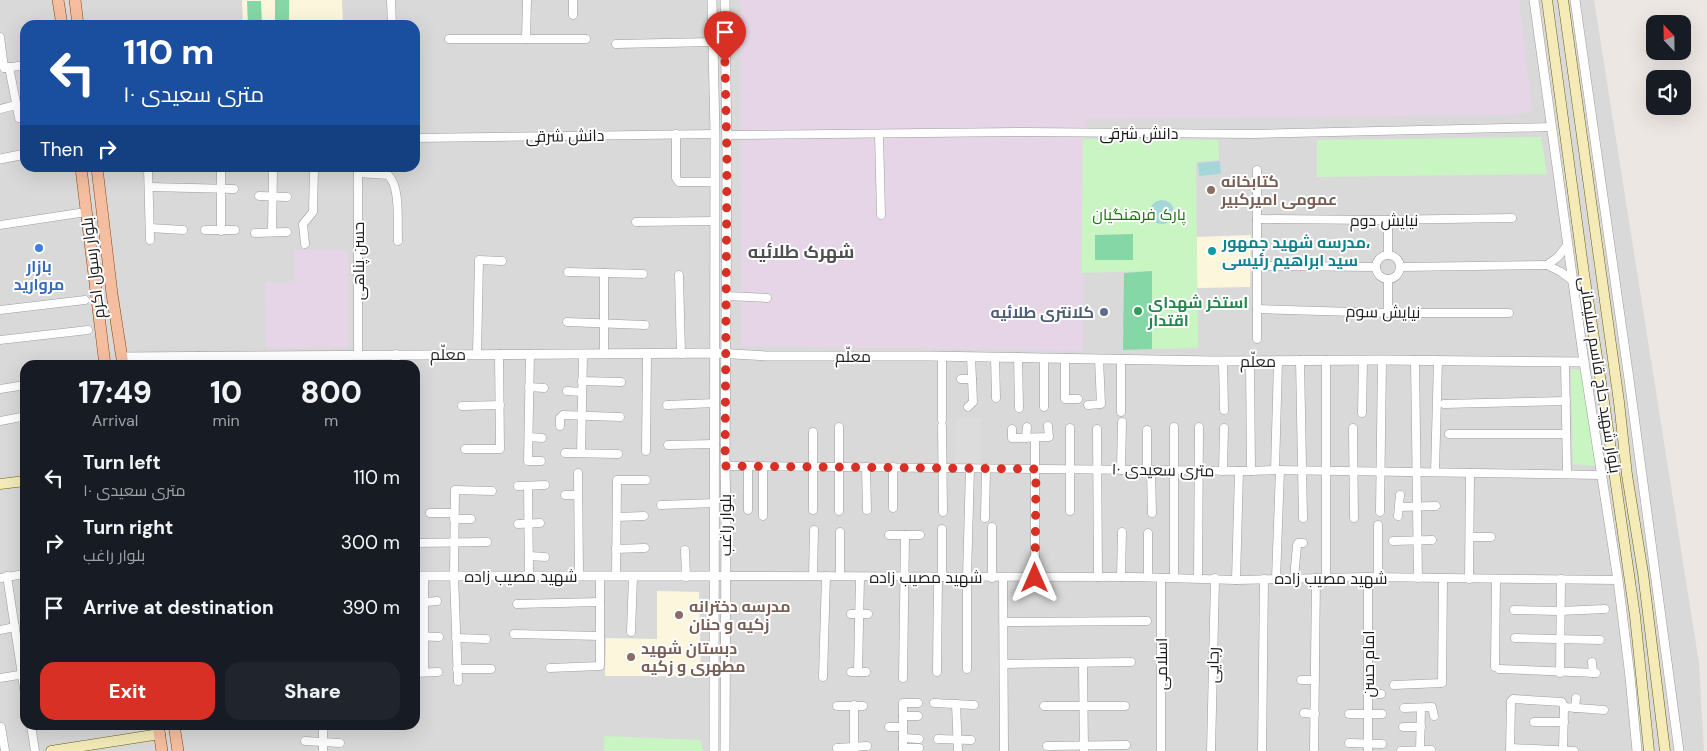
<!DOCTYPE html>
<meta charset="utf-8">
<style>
:root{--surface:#171b24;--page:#20242c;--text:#f1f3f6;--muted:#9ea1a6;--accent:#d93025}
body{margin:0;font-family:"DM Sans",Cairo,sans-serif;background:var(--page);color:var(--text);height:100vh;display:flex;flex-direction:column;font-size:19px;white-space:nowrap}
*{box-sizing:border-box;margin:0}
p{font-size:16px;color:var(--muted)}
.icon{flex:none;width:28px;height:28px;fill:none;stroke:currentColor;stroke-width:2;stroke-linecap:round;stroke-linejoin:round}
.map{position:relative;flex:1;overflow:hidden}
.drawer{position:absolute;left:20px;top:360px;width:400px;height:370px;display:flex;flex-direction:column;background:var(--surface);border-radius:15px;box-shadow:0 5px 20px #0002}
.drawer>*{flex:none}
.hud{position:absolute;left:20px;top:20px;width:400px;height:152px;border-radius:15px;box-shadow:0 5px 20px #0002;background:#1a4fa0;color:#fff;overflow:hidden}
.needle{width:32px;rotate:338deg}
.tools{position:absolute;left:1646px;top:15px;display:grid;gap:10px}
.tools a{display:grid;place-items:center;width:45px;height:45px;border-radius:10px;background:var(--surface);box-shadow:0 5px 20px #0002;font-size:25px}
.pin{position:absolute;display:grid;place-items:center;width:42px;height:42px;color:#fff;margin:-51px -21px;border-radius:50% 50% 50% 0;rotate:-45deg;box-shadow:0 0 5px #0007}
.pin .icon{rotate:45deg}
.me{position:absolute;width:55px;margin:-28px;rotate:0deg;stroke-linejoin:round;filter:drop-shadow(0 0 4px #0008)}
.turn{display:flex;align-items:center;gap:18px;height:105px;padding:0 20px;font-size:22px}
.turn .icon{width:65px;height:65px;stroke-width:2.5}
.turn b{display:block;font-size:35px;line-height:42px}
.then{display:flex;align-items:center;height:48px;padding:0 20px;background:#0003;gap:10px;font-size:19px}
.eta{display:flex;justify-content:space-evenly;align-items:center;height:85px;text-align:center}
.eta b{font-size:30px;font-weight:800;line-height:35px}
.primary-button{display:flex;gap:10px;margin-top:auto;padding:10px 20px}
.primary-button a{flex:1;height:58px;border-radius:15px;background:var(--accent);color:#fff;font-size:20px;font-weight:800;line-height:58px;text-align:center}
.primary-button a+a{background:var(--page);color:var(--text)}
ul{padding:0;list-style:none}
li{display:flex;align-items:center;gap:15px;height:65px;padding:0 20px}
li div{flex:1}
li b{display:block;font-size:19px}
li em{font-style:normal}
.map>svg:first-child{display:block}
.residential{fill:#dad9da;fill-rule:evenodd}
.industrial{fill:#e5d5e6}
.education{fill:#fcf6dc}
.park{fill:#c8f5c2}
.pitch{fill:#85d7a6}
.parking{fill:#dcdcdc}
.water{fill:#a6d7d8}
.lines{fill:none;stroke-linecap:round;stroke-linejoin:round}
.minor-casing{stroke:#9d9d9d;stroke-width:9}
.tertiary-casing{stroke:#9d9d9d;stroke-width:10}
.secondary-casing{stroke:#6b610c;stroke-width:11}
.primary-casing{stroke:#8a450a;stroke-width:12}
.minor{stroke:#fff;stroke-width:8}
.tertiary{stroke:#fff;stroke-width:9}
.secondary{stroke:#f4ebb9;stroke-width:10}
.primary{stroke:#f5bea0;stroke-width:11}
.route{stroke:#d93025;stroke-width:9;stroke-dasharray:0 16.2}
.education-dot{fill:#8d6e63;stroke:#fff;stroke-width:2}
.shop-dot{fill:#3f7fe0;stroke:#fff;stroke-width:2}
.culture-dot{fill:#0f9aa8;stroke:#fff;stroke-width:2}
.leisure-dot{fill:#2e9e5b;stroke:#fff;stroke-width:2}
.service-dot{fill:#5c6f8a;stroke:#fff;stroke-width:2}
.labels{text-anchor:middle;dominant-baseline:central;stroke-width:4;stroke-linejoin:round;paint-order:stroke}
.street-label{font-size:16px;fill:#1c1c1c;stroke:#fff}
.education-label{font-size:16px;font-weight:bold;fill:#785e54;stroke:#fff;text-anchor:start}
.park-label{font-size:16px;fill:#1f7213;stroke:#fff}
.culture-label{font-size:16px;font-weight:bold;fill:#0d838f;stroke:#fff;text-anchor:start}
.shop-label{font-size:16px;font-weight:bold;fill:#366cbe;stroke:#fff}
.leisure-label{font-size:16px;font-weight:bold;fill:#27864d;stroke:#fff;text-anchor:start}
.service-label{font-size:16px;font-weight:bold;fill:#4e5e75;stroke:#fff;text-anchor:end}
.neighbourhood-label{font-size:18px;font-weight:bold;fill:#4f4f4f;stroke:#fff}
</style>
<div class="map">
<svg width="1707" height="751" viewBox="0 0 1707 751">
<rect width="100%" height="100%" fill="#ede7e3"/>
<path class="residential" d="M0,0H1594L1699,663L1704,751H0ZM25,25H415V168H25ZM25,365H415V725H25Z"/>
<g class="industrial">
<polygon points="740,0 1519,0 1532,112 1513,115 1086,119 1083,351 741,346"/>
<polygon points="295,250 348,250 348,348 266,349 265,283 295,283"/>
</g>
<g class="education">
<polygon points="242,0 342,0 343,25 243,25"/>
<polygon points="1251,235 1250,287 1197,288 1197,237"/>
<polygon points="657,591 699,592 701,676 605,676 606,638 657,639"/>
</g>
<g class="park">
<polygon points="1541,137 1547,174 1317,177 1317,140"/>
<polygon points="1083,139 1218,140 1219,160 1196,162 1198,348 1152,349 1152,271 1081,273"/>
<polygon points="1571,369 1582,370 1596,466 1573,464"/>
<polygon points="604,736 700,740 703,751 604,751"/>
</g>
<g class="pitch">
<rect x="275" y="0" width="14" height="25"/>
<polygon points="247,1 261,1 262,25 248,25"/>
<polygon points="1133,234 1133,260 1095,260 1095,235"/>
<polygon points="1152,271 1152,349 1123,350 1124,273"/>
</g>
<polygon class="parking" points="956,418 981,418 981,464 955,464"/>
<g class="water">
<polygon points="1220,161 1221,174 1199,176 1198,163"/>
<circle cx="1162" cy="212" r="12"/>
</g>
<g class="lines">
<defs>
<g id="minor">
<polyline points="391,0 392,25"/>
<polyline points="573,0 573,15"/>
<polyline points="0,37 4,68"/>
<polyline points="449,39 586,39"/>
<polyline points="526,39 527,0"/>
<polyline points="616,44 713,42"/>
<polyline points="9,67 19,118"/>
<polyline points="5,68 25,65"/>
<polyline points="0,109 16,105"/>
<polyline points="676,134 676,178 679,182 715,182"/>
<polyline points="879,134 881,215"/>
<polyline points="727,135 1026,132 1254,134 1551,127"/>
<polyline points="415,138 715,134"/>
<polyline points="148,168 150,240"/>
<polyline points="221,168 221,231"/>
<polyline points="358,168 358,355"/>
<polyline points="1257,170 1257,339"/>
<path d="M358,173L388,175C401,187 397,223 398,241"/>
<polyline points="149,187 234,189"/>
<polyline points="259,196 287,197"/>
<polyline points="1257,219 1376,220 1512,218"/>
<polyline points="1388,220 1388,255"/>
<polyline points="636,222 714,221"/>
<polyline points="0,225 86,212"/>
<polyline points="150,228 183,230"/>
<polyline points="205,230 235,230"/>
<polyline points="272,232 273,168"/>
<polyline points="255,233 287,232"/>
<polyline points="305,244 303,224 313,212 314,168"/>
<polyline points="1568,244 1558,257 1547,265 1561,272 1573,281"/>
<circle cx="1388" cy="267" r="12"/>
<polyline points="1257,266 1376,267"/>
<polyline points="1401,267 1547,265"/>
<polyline points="568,272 643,274"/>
<polyline points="679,275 681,354"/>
<polyline points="726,296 767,298"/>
<polyline points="1257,309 1388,313 1509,313"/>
<polyline points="0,310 85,300"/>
<polyline points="1388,313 1388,279"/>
<polyline points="567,322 645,325"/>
<polyline points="0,340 88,330"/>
<polyline points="396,354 396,365"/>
<polyline points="477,354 479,260 502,261"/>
<polyline points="530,354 528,461 541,461"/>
<polyline points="604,354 604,273"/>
<polyline points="270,356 271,365"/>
<polyline points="942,356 942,420"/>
<polyline points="995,357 996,398"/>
<polyline points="1018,357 1019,408"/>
<polyline points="1044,358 1044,407"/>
<polyline points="1065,358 1065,399 1078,399"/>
<polyline points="1300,360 1303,518"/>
<polyline points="1326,360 1326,578"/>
<polyline points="1415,360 1418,578"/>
<polyline points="1223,361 1224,410"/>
<polyline points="1250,361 1251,471"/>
<polyline points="1565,362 1567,474"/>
<polyline points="199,365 199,356"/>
<polyline points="237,365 237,356"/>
<polyline points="961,379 972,379"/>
<polyline points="582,381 621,382"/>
<polyline points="529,387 544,388"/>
<polyline points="0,389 19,386"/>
<polyline points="567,391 582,392"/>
<polyline points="1444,404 1566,401"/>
<polyline points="667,405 715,403"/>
<polyline points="1088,405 1101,404 1099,359"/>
<polyline points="462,406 500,405"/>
<polyline points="968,407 973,402 971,357"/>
<polyline points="1121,412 1121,359"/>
<polyline points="1362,413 1363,360"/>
<polyline points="0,421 21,417"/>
<polyline points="560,426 560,418 563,415 620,417"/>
<polyline points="942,426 943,512"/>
<polyline points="839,427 839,511"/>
<polyline points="1174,427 1174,578"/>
<polyline points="1353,428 1354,518"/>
<polyline points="1012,429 1012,438 1049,437 1048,426"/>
<polyline points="1097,429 1098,577"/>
<polyline points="813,432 813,510"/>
<polyline points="1449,434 1566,434"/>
<polyline points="529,437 542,438"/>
<polyline points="1026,438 1027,427"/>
<polyline points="668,445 715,444"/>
<polyline points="465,449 500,449 499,354"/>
<polyline points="646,451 647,354"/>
<polyline points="565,453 618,454"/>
<polyline points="581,453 583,354"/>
<polyline points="725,466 1251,471 1275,470 1601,475"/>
<polyline points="763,466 763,516"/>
<polyline points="866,467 867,510"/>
<polyline points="1121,470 1122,422"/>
<polyline points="1147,470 1147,430"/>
<polyline points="1151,470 1152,513"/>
<polyline points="1275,470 1278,361"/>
<polyline points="1223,471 1224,428"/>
<polyline points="1435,472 1438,360"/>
<polyline points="578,473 579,576"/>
<polyline points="518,486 545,485"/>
<polyline points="528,486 529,576"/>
<polyline points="565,495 578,495"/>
<polyline points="661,505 715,503"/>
<polyline points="1399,507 1436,506"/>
<polyline points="893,508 893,467"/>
<polyline points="748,510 748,466"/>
<polyline points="1070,511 1070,428"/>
<polyline points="1380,512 1382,360"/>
<polyline points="430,513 454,513"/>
<polyline points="1398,516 1400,495"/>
<polyline points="617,517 644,516"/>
<polyline points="985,518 986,468"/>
<polyline points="454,519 471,519"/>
<polyline points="518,524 540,523"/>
<polyline points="840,532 840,576"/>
<polyline points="889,535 920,535"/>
<polyline points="1470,537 1491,537"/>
<polyline points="1393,541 1432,540"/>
<polyline points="415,543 487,542"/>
<polyline points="616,549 645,548"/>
<polyline points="685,550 686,577"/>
<polyline points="529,556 545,557"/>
<polyline points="7,576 25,695"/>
<polyline points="424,576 424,672"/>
<polyline points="616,576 617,480 646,480"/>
<polyline points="713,576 1133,577 1236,580 1367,577 1618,580"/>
<polyline points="813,576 814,530"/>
<polyline points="942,577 942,529"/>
<polyline points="1121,577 1122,532"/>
<polyline points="1148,577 1148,533"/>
<polyline points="0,578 25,574"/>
<polyline points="992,578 992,527"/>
<polyline points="1003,578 1004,751"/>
<polyline points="1035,578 1035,438"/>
<polyline points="1161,578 1161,751"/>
<polyline points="1198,578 1199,427"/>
<polyline points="1378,578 1378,525"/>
<polyline points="1276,579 1280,470"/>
<polyline points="1294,579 1297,545 1298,543 1303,543"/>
<polyline points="1469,579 1470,473"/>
<polyline points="1236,580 1239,471"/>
<polyline points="415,603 437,601"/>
<polyline points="517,604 600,602"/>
<polyline points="1514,610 1560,611 1605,609"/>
<polyline points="851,614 868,614"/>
<polyline points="1004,622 1147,621"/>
<polyline points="0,630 15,627"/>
<polyline points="631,632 633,576"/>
<polyline points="514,634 600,636"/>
<polyline points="415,636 439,637"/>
<polyline points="456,638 486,639"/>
<polyline points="1515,638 1600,640"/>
<polyline points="1592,662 1593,673"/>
<polyline points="1005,664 1131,662"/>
<polyline points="1083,664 1084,751"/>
<polyline points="1495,667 1496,579"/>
<polyline points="550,668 600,666 600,576"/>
<polyline points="457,669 491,669"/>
<polyline points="967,669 967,577 970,468"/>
<polyline points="1499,669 1596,673"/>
<polyline points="851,672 866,672"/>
<polyline points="858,672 860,577"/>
<polyline points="937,672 938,577"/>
<polyline points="415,673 438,672"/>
<polyline points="1560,673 1561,579"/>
<polyline points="823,677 826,576"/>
<polyline points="0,678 25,674"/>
<polyline points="903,678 905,535"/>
<polyline points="1301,680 1315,680"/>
<polyline points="458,681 454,576 455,490 492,491"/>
<polyline points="1394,685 1442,683 1443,579"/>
<polyline points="1368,694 1381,694"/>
<polyline points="934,703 974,705"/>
<polyline points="956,704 958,751"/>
<polyline points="837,706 863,706"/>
<polyline points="1044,706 1125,706"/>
<polyline points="1564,707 1604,710"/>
<polyline points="1404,708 1432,707 1434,716"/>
<polyline points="1575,708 1576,698"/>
<polyline points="1304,713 1315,714"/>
<polyline points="1349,714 1382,714"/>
<polyline points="903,716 918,716"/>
<polyline points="1534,722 1564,722"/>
<polyline points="31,725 35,751"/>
<polyline points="323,725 323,751"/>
<polyline points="1,727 5,751"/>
<polyline points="889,727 903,727"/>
<polyline points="1403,727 1421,727"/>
<polyline points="903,738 919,739"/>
<polyline points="938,739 971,740"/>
<polyline points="305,741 340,743"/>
<polyline points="1349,743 1382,744"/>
<polyline points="1047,746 1126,745"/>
<polyline points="837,748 867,746"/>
<polyline points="903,748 919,748"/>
<polyline points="1511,748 1574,751"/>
<polyline points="854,751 854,705"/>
<polyline points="903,751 903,703 918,703"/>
<polyline points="1211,751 1215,578"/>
<polyline points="1262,751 1264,579"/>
<polyline points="1314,751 1316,578"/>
<polyline points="1368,751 1368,577"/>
<polyline points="1401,751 1431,750"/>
<polyline points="1420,751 1421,708"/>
<polyline points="1510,751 1511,701 1513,699 1562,702 1564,707 1563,751"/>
</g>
<g id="tertiary">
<polyline points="712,0 715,134 714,751"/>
<polyline points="725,0 727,159 725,466 726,510 725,751"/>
<polyline points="1534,0 1584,362 1618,580 1630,677 1637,751"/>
<polyline points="1575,0 1629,379 1679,751"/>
<polyline points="0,159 25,154"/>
<polyline points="122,357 716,353 767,356 928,356 1213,361 1382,360 1584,362"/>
<polyline points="415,576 713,576"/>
</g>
<g id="secondary">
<polyline points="1547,0 1584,274 1604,402 1635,616 1649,751"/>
<polyline points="1563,0 1619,402 1627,475 1643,573 1665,751"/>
<polyline points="0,484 25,481"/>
<polyline points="51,751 160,734"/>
</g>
<g id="primary">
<polyline points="58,0 62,25"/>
<polyline points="75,0 78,25"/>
<polyline points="81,168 105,365"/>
<polyline points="97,168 112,294 123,365"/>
<polyline points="158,725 162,751"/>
<polyline points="174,725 178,751"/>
</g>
</defs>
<use href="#minor" class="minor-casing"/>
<use href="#tertiary" class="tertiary-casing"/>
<use href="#secondary" class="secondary-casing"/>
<use href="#primary" class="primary-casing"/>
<use href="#minor" class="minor"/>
<use href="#tertiary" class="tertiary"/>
<use href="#secondary" class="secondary"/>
<use href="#primary" class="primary"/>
</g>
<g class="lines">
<polyline class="route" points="725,62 727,159 725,466 1036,469 1035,578"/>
</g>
<g class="education-dot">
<circle cx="1211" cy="190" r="5"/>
<circle cx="679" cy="615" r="5"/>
<circle cx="631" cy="657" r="5"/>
</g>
<circle class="shop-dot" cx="39" cy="248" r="5"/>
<circle class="culture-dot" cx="1212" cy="251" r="5"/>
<circle class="leisure-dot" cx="1138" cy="311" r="5"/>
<circle class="service-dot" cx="1104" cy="312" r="5"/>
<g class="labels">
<g class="street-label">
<text x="1139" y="133">دانش شرقی</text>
<text transform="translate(565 136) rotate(-1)">دانش شرقی</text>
<text x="1384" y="220">نیایش دوم</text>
<text transform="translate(358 261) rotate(-90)">حسن پناهی</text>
<text transform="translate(93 268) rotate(-97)">بلوار رسول اکرم</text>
<text transform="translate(1383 312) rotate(1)">نیایش سوم</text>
<text x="448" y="354">معلّم</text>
<text x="853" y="356">معلّم</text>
<text x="1258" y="361">معلّم</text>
<text transform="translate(1600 375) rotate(81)">بلوار شهید حاج قاسم سلیمانی</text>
<text transform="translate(1163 470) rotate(1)">۱۰ متری سعیدی</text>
<text transform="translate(725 525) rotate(-90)">بلوار راغب</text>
<text x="521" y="576">شهید مصیب زاده</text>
<text x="926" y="577">شهید مصیب زاده</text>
<text x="1331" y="578">شهید مصیب زاده</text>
<text transform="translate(1161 664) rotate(-90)">اسلامی</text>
<text transform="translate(1368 664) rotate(-90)">امام حسن</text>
<text transform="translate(1213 665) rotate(-89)">رجایی</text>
</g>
<g class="education-label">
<text x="1221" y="181">کتابخانه<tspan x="1221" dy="18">عمومی امیرکبیر</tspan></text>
<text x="689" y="606">مدرسه دخترانه<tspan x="689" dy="18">زکیه و حنان</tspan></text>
<text x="641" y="648">دبستان شهید<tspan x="641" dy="18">مطهری و زکیه</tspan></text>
</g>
<g class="park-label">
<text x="1139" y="214">پارک فرهنگیان</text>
</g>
<g class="culture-label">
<text x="1222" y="242">مدرسه شهید جمهور،<tspan x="1222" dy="18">سید ابراهیم رئیسی</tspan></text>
</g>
<g class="shop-label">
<text x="39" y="266">بازار<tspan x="39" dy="18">مروارید</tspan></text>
</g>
<g class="leisure-label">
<text x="1148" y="302">استخر شهدای<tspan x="1148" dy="18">اقتدار</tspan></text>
</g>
<g class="service-label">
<text x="1094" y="312">کلانتری طلائیه</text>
</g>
<g class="neighbourhood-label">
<text x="801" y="252">شهرک طلائیه</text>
</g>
</g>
</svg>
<div class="tools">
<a><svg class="needle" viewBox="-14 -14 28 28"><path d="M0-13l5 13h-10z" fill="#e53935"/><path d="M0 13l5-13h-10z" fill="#9ea1a6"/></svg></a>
<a><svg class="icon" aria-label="sound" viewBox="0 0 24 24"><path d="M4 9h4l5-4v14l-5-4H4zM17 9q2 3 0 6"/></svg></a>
</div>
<div class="pin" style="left:725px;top:62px;background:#d93025"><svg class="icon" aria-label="arrive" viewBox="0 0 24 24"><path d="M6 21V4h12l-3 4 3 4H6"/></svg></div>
<svg class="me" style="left:1035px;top:578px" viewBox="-20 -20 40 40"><path d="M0-17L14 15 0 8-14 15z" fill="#d93025" stroke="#fff" stroke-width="4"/></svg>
<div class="hud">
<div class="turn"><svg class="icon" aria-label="left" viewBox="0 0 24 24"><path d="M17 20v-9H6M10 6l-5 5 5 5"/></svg><div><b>110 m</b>۱۰ متری سعیدی</div></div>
<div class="then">Then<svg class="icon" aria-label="right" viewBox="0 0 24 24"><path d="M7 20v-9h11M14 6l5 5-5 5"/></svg></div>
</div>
<section class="drawer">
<div class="eta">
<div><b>17:49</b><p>Arrival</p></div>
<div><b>10</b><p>min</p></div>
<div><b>800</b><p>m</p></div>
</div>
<ul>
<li><svg class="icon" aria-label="left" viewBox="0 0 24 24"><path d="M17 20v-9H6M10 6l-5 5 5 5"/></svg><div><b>Turn left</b><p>۱۰ متری سعیدی</p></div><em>110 m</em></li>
<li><svg class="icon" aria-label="right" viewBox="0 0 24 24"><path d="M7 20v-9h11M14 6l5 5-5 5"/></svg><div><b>Turn right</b><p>بلوار راغب</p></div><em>300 m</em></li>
<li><svg class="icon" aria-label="arrive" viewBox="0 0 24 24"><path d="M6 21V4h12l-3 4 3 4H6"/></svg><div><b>Arrive at destination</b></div><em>390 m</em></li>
</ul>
<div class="primary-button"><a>Exit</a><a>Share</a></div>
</section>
</div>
